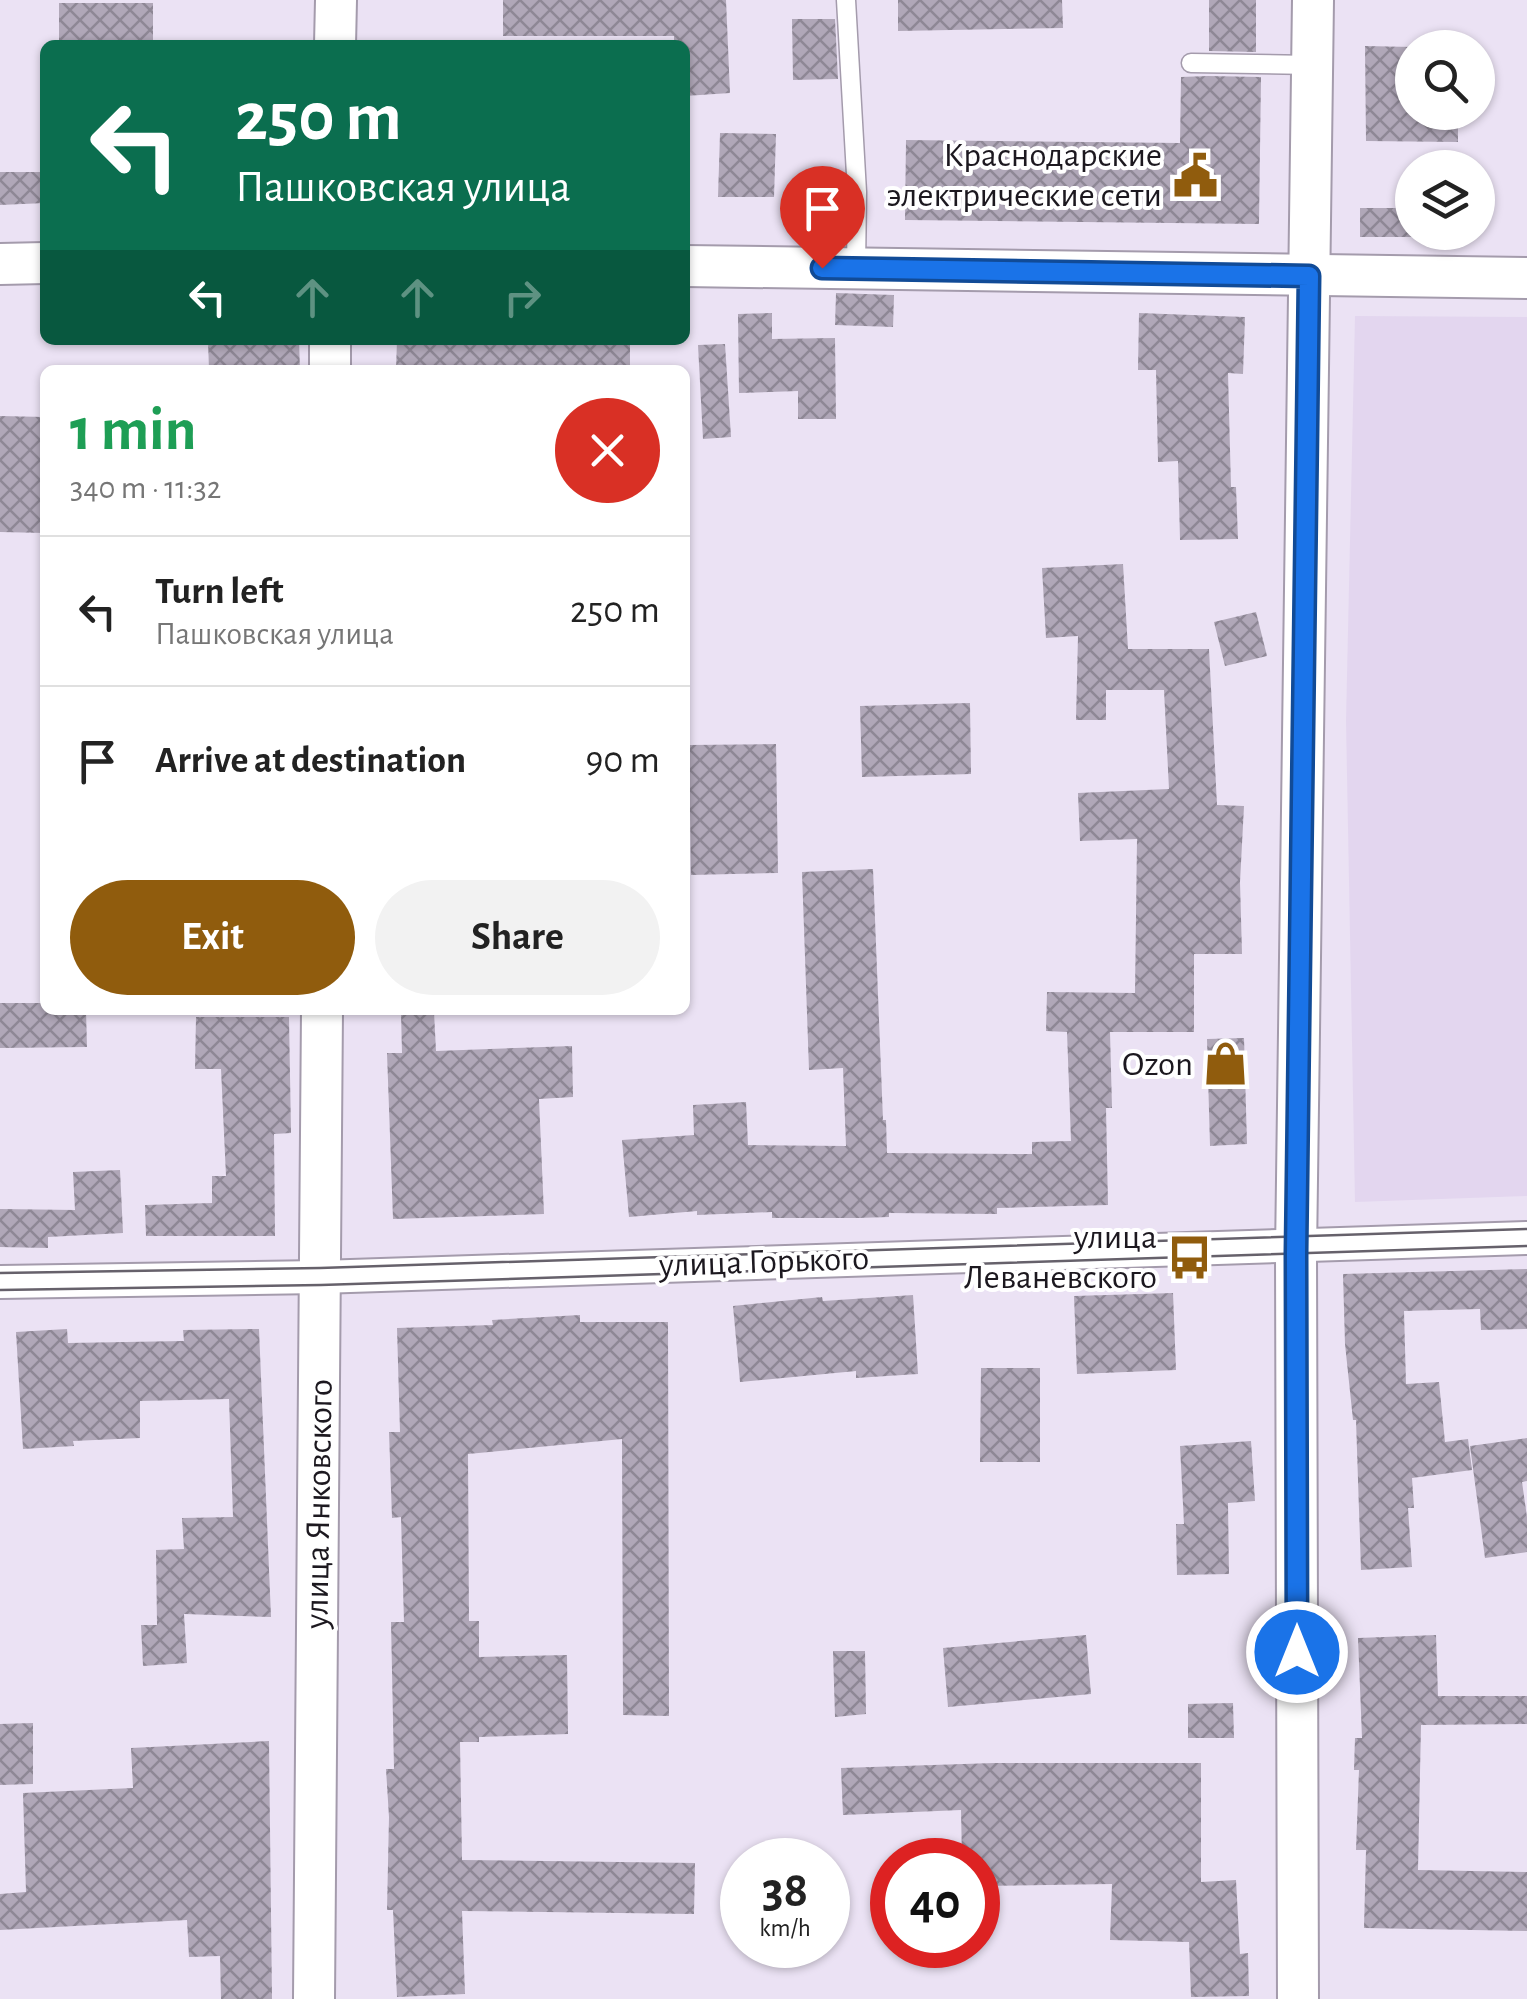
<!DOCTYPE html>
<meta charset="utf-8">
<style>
:root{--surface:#fff;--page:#f2f2f2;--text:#222;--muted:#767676;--line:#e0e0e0;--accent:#905c0d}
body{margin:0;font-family:"Alegreya Sans",sans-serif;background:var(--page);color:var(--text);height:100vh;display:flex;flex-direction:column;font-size:38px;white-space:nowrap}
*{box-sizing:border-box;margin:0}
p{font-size:32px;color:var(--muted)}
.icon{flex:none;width:55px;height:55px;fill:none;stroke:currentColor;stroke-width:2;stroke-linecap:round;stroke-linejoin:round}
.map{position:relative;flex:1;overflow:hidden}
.details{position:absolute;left:40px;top:365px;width:650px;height:650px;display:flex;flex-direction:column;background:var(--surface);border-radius:15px;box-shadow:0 2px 8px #0004}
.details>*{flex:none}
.guide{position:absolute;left:40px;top:40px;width:650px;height:305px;border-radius:15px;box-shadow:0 2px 8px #0004;background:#0b6e4f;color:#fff;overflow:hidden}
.buttons{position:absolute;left:1395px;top:30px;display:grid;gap:20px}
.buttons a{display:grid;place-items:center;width:100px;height:100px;border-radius:50%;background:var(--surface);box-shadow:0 2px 8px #0004;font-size:50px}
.speed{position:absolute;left:720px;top:1838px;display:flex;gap:20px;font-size:50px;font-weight:700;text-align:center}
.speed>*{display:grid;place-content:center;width:130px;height:130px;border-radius:50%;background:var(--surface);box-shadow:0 2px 8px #0004;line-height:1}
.speed small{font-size:25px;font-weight:400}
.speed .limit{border:15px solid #d22;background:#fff;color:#111}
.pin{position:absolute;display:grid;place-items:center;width:85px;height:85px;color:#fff;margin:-102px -42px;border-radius:50% 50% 50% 0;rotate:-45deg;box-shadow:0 0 10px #0007}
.pin .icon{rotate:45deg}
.me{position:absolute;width:110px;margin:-55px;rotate:0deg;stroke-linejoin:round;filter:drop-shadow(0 0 8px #0008)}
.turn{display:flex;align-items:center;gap:35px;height:210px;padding:0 30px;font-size:45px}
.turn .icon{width:130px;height:130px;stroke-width:2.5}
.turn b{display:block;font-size:70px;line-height:85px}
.lanes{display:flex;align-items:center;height:95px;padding:0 30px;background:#0003;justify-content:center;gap:50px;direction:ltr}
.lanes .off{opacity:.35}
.round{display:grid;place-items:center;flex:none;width:105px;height:105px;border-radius:52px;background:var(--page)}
.summary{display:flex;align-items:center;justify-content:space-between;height:170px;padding:0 30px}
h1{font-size:60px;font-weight:600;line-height:75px;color:#1e9e55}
.cta{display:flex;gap:20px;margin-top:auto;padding:20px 30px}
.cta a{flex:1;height:115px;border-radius:60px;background:var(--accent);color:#fff;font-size:40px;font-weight:600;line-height:115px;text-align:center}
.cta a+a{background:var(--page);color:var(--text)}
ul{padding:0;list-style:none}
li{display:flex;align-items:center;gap:30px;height:150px;padding:0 30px;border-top:2px solid var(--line)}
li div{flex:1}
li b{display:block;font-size:38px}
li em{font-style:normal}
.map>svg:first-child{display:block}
.built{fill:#e3d6ef}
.building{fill:url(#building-cross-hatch)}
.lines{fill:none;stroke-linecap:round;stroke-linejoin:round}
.service-casing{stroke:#a49bac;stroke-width:21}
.minor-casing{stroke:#a49bac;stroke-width:36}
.tertiary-casing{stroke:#a49bac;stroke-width:44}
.service{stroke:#fff;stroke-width:18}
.minor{stroke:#fff;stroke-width:32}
.tertiary{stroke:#fff;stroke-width:40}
.tram{stroke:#66616b;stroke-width:2.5}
.route-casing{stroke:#114b97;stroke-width:25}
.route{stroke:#1a73e8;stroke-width:18}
.labels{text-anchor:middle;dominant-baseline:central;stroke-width:8;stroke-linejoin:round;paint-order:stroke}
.poi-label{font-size:35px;fill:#1c181f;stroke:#fff;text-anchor:end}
.street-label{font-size:35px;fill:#1c181f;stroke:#fff}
</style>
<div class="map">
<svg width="1527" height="1999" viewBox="0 0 1527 1999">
<defs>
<pattern id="building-cross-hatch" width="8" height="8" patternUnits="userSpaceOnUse" patternTransform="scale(2.5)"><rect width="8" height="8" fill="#b0a7b8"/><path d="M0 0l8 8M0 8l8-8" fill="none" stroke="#8e8795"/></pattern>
</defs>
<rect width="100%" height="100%" fill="#ebe2f4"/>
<polygon class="built" points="1355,316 1527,317 1527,1196 1355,1202 1346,721"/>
<g class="building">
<polygon points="503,0 726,0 730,93 685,96 685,45 674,45 674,36 503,36"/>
<polygon points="898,0 1062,0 1063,28 898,31"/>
<polygon points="1209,0 1256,0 1256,52 1209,51"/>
<rect x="59" y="3" width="94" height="42"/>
<polygon points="792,19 835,19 838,79 793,80"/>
<polygon points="1365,46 1412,47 1412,112 1458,112 1458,142 1366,141"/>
<polygon points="1208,76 1261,77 1259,224 905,220 906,140 1180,143 1181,77"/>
<polygon points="720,133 776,134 774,197 718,197"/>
<polygon points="0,172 45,172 45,203 0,205"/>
<rect x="1360" y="208" width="52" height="29"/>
<polygon points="836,293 894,295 893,327 835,325"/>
<polygon points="772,313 772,339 835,338 836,419 798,419 798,391 739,393 738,314"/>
<polygon points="1139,313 1245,317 1243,374 1228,373 1231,487 1236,487 1238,539 1180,540 1178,461 1158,462 1156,370 1138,370"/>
<polygon points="208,340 299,340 300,370 209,370"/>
<polygon points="397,340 630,341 630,370 396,370"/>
<polygon points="725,344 731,437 703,439 698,345"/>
<polygon points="0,416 45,417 45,533 0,532"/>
<polygon points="1123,564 1128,649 1209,649 1217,805 1244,806 1240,882 1242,954 1194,954 1194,1032 1110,1032 1112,1108 1106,1108 1108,1205 997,1208 997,1214 889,1213 889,1217 858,1218 772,1218 772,1212 697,1215 697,1211 629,1217 622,1140 694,1135 693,1105 746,1102 748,1145 846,1146 843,1068 809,1070 802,872 873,869 883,1120 886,1120 887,1153 1032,1154 1032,1142 1071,1141 1067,1032 1046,1031 1047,992 1135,993 1137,839 1080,841 1078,793 1169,789 1164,690 1106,690 1106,720 1076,720 1078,636 1046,638 1042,568"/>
<polygon points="1256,612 1267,656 1225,666 1214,622"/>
<polygon points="970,703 971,774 862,777 860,706"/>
<polygon points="776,744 778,873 691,875 689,745"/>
<polygon points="0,1003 45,1003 45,1010 86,1010 87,1047 0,1048"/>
<polygon points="434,1012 436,1051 572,1046 573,1097 539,1099 544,1214 393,1219 387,1053 402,1053 401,1013"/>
<polygon points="196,1017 289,1017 291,1133 274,1134 275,1236 146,1236 145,1205 212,1203 212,1176 226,1176 221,1069 195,1069"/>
<polygon points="1244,1038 1247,1144 1210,1146 1207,1039"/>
<polygon points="120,1170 123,1233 48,1237 48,1248 0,1247 0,1209 75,1210 73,1172"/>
<polygon points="1527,1269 1527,1329 1481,1330 1480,1309 1404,1311 1406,1384 1439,1382 1445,1442 1468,1439 1472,1470 1412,1478 1414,1508 1408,1508 1412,1567 1361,1570 1356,1420 1353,1420 1345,1344 1343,1274"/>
<polygon points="1173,1293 1176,1370 1077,1374 1074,1296"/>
<polygon points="913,1295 918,1374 856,1378 856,1371 740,1382 733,1306 822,1297 823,1301"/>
<polygon points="580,1315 580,1322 668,1322 669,1716 623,1715 622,1439 468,1454 469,1621 479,1621 479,1657 567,1655 568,1734 479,1737 479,1742 460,1742 462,1860 695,1863 694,1914 462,1911 465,1994 397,1997 393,1910 387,1910 389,1817 386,1769 394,1769 391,1622 404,1622 401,1517 392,1518 389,1432 400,1432 397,1328 493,1325 492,1320"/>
<polygon points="67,1329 68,1343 184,1341 183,1330 259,1329 271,1617 184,1614 187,1663 143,1666 141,1625 157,1625 156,1550 184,1549 182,1518 233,1517 229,1399 140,1401 140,1438 73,1441 74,1446 23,1449 16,1332"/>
<polygon points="981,1368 1040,1368 1040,1462 980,1462"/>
<polygon points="1527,1438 1527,1481 1522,1482 1527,1517 1527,1552 1485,1558 1470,1446"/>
<polygon points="1251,1441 1255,1501 1228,1503 1229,1574 1177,1575 1176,1524 1184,1524 1180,1446"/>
<polygon points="1086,1635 1091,1694 948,1707 943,1648"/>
<polygon points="1436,1635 1438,1696 1527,1696 1527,1724 1421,1725 1418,1870 1527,1872 1527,1931 1364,1928 1366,1850 1356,1850 1359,1770 1354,1770 1355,1738 1362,1738 1358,1638"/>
<polygon points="833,1651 865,1651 866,1714 835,1717"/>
<polygon points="1233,1703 1234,1738 1188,1738 1188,1704"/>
<polygon points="33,1723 33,1784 0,1785 0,1724"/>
<polygon points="269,1741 272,1999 221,1999 220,1956 189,1957 187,1920 0,1930 0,1894 26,1892 23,1793 133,1788 131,1748"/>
<polygon points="994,1763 1201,1763 1201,1882 1236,1880 1240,1954 1248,1953 1249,1996 1191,1997 1189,1942 1110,1940 1112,1884 978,1886 978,1860 962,1860 961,1810 843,1815 841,1768"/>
</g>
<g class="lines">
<defs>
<g id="service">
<polyline points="846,0 857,192 856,268"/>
<polyline points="1191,63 1312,65"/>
</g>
<polyline id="minor" points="0,1282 320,1277 1527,1238"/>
<g id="tertiary">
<polyline points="335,45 336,0"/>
<polyline points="0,264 45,263"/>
<polyline points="685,266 1527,278"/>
<polyline points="330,370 330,340"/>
<polyline points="314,1999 322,1010"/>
<polyline points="1298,1999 1296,1253 1313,0"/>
</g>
</defs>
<use href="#service" class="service-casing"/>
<use href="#minor" class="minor-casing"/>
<use href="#tertiary" class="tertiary-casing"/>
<use href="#service" class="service"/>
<use href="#minor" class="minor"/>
<use href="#tertiary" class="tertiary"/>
<g class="tram">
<polyline points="0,1273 320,1268 1527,1229"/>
<polyline points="0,1290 321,1285 1527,1246"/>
</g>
</g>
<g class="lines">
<defs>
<polyline id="route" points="822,268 1309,276 1296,1253 1297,1652"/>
</defs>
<use href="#route" class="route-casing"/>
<use href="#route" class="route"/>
</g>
<defs>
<symbol id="civic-bare" viewBox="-9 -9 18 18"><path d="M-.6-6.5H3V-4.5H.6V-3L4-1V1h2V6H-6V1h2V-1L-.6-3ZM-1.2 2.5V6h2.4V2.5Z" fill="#905c0d" stroke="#fff" stroke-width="2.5" paint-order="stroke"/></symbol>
<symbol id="shop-bare" viewBox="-9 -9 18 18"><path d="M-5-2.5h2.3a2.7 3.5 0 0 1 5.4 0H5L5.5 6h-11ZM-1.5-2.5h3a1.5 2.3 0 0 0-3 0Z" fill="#905c0d" stroke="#fff" stroke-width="2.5" paint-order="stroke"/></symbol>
<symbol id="bus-bare" viewBox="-9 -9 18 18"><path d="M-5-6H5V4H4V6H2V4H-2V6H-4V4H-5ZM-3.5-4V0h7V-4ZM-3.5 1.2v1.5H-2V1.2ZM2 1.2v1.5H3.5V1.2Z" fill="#905c0d" stroke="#fff" stroke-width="2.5" paint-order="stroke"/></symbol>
</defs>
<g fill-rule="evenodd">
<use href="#civic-bare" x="1164" y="144" width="63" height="63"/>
<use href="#shop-bare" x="1194" y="1032" width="63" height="63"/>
<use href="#bus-bare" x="1158" y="1226" width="63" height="63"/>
</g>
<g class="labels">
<g class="poi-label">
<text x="1162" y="155">Краснодарские<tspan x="1162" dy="40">электрические сети</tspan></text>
<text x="1193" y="1064">Ozon</text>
<text x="1157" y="1237">улица<tspan x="1157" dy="40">Леваневского</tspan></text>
</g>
<g class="street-label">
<text transform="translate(764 1262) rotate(-2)">улица Горького</text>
<text transform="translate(319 1504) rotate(-89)">улица Янковского</text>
</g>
</g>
</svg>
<div class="buttons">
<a><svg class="icon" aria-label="search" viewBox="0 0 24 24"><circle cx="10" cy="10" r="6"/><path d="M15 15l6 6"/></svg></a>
<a><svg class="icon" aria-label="layers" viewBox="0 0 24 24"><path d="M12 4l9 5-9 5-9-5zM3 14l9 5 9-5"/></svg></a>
</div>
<div class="speed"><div>38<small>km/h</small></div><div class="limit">40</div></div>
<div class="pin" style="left:822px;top:268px;background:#d93025"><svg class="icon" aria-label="arrive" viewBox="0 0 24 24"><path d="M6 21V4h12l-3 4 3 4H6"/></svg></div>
<svg class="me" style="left:1297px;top:1652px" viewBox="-20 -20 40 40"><circle r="17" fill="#1a73e8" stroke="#fff" stroke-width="3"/><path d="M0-11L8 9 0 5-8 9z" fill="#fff"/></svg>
<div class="guide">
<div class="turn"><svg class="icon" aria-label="left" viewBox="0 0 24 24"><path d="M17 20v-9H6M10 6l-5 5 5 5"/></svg><div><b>250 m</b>Пашковская улица</div></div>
<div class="lanes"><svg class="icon" aria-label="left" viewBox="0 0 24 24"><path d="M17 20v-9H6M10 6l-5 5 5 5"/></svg><svg class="icon off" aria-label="ahead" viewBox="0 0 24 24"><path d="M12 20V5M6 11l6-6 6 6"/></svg><svg class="icon off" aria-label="ahead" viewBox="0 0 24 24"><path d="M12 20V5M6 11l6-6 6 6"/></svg><svg class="icon off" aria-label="right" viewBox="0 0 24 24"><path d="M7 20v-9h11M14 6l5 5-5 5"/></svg></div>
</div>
<section class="details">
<div class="summary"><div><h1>1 min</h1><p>340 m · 11:32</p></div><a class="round" style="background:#d93025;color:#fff"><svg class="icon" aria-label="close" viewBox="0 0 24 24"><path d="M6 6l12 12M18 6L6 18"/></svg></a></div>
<ul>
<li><svg class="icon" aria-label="left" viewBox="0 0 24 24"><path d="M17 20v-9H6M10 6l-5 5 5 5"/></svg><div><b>Turn left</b><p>Пашковская улица</p></div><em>250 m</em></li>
<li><svg class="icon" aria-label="arrive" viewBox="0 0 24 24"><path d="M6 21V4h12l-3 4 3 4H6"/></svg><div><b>Arrive at destination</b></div><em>90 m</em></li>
</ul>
<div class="cta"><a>Exit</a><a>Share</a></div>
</section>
</div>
